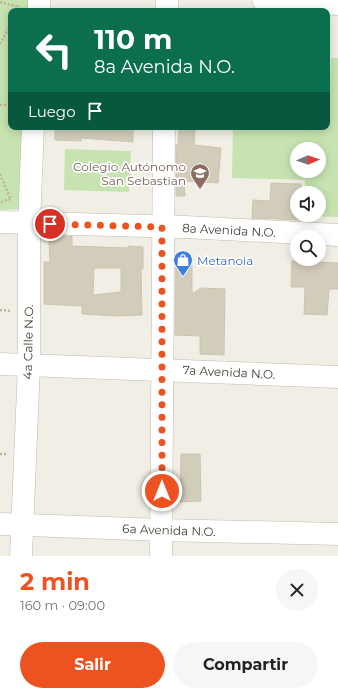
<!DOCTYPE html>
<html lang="es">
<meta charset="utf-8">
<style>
:root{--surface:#fff;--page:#f6f6f6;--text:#222;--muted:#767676;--accent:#ed5321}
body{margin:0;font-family:Montserrat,sans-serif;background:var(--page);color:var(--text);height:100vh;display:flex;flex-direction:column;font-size:15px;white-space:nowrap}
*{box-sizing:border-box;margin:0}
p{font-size:13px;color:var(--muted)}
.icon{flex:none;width:22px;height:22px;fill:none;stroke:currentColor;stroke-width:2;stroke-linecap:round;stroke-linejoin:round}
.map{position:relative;height:556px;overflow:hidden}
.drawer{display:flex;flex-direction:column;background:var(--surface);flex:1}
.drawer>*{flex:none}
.guide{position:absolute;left:8px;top:8px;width:322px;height:122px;border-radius:8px;box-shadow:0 2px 10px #0003;background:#0b6e4f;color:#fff;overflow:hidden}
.needle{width:26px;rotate:88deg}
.fabs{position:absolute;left:290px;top:142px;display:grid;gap:8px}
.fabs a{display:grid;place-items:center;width:36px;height:36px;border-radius:50%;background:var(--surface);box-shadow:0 2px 10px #0003;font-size:20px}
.pin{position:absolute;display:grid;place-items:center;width:34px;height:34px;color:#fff;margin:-17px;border:2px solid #fff;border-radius:50%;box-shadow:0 1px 4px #0007}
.me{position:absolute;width:44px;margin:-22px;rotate:0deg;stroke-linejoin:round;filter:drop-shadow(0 0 3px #0008)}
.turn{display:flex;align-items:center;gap:14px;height:84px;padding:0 20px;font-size:18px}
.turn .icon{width:52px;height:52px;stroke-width:2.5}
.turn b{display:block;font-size:28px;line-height:34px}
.then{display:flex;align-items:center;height:38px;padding:0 20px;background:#0003;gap:8px;font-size:15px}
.round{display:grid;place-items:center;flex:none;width:42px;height:42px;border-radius:21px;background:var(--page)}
.overview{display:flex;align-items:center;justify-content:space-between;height:68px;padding:0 20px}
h1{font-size:24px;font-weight:700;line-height:30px;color:var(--accent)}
.button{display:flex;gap:8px;margin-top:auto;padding:8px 20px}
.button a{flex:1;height:46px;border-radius:24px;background:var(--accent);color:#fff;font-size:16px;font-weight:700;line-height:46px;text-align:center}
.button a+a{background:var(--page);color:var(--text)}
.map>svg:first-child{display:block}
.green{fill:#c7e4b0;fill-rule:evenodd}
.building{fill:#d2ccbb;stroke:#cdc4af;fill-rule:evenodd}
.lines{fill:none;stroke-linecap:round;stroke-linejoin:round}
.minor-casing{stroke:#bfbaab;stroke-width:23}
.path{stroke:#bdb49b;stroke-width:2.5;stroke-dasharray:2 2;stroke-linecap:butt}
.minor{stroke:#fff;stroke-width:22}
.route{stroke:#ed5321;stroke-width:7;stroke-dasharray:0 12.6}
.labels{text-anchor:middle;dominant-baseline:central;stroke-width:3.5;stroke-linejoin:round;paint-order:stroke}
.education-label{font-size:12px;fill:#785e54;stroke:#fff;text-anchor:end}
.street-label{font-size:12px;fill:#443f35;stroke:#fff}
.shop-label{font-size:12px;fill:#366cbe;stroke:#fff;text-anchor:start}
</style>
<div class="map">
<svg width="338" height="556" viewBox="0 0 338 556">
<rect width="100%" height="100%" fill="#f1efe5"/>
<g class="green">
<polygon points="0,0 28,0 29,11 11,11 11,127 25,127 20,209 0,210"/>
<path d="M331,58H338V217L305,216L319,215V193H305V180L232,178L233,127H327V113H329ZM297,149H319V171H297Z"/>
<polygon points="65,149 131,151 129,192 64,190"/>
</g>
<g class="building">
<polygon points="55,127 133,127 133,142 81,138 81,141 55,140"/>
<polygon points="179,129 195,129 194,145 221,148 218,183 184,181 185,196 176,196 176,145 178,145"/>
<polygon points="271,183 301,184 301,193 297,193 297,215 300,215 300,220 252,218 253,200 270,201"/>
<path d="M54,236H72V246L128,248V246L143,247V269H141L142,315L118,316L82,314V306L44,304V262H50L49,241H54ZM94,268H121V292L93,295Z"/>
<polygon points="292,261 338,263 338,289 329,289 327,315 304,314 305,287 291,287"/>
<polygon points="176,265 192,265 192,294 201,288 225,289 224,355 200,354 200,336 175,335"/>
<polygon points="181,454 200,454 201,501 180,502"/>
</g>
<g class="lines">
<defs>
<g id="minor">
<polyline points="263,0 338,4"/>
<polyline points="39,11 39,0"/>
<polyline points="167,11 167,0"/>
<polyline points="0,222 185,227 338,235"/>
<polyline points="0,364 338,377"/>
<polyline points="0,524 162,530 338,534"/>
<polyline points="21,556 29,365 29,224 33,127"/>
<polyline points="161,556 164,127"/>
</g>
</defs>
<use href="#minor" class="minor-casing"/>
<g class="path">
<polyline points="0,2 20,7"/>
<polyline points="0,44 11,24"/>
<polyline points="0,105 11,105"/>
<polyline points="0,174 10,198"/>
<polyline points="1,202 11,199"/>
<polyline points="0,310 11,311"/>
<polyline points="0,454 7,454"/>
</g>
<use href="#minor" class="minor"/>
</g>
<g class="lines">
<polyline class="route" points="50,224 162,227 162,491"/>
</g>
<defs>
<symbol id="school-pin" viewBox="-11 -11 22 30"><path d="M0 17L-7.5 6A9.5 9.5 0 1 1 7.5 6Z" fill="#8d6e63" stroke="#fff"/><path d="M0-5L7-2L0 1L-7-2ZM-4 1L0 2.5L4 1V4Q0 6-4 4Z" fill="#fff"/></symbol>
<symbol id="shop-pin" viewBox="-11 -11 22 30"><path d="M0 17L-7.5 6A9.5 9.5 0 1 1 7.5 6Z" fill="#3f7fe0" stroke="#fff"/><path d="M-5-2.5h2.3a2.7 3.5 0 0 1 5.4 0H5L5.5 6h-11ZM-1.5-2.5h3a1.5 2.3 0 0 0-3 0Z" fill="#fff"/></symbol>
</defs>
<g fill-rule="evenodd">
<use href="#school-pin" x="189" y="162" width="22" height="30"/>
<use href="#shop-pin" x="172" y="249" width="22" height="30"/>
</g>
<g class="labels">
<g class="education-label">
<text x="186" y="166">Colegio Autónomo<tspan x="186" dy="14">San Sebastian</tspan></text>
</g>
<g class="street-label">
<text transform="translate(229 230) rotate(3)">8a Avenida N.O.</text>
<text transform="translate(28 342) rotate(-89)">4a Calle N.O.</text>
<text transform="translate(229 372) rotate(3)">7a Avenida N.O.</text>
<text transform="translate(169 530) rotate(2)">6a Avenida N.O.</text>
</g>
<g class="shop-label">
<text x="197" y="260">Metanoia</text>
</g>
</g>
</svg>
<div class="fabs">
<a><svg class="needle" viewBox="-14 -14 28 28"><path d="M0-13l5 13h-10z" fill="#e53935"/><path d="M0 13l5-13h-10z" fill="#767676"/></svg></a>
<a><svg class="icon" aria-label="sound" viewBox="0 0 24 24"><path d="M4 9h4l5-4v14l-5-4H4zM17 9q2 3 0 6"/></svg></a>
<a><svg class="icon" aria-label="search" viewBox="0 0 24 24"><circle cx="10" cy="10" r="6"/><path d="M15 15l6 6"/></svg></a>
</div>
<div class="pin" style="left:50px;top:224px;background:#d93025"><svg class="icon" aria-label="arrive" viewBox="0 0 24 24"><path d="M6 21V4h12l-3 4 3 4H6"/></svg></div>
<svg class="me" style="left:162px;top:491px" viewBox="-20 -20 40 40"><circle r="17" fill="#ed5321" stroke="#fff" stroke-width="3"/><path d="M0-11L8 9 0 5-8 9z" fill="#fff"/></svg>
<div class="guide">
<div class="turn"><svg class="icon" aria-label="left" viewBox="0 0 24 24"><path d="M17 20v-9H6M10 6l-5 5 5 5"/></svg><div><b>110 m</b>8a Avenida N.O.</div></div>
<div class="then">Luego<svg class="icon" aria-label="arrive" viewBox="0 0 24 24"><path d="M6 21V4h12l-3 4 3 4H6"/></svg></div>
</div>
</div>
<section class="drawer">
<div class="overview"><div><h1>2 min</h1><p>160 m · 09:00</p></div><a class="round"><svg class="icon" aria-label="close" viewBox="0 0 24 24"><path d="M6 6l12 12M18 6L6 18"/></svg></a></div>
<div class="button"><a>Salir</a><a>Compartir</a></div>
</section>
